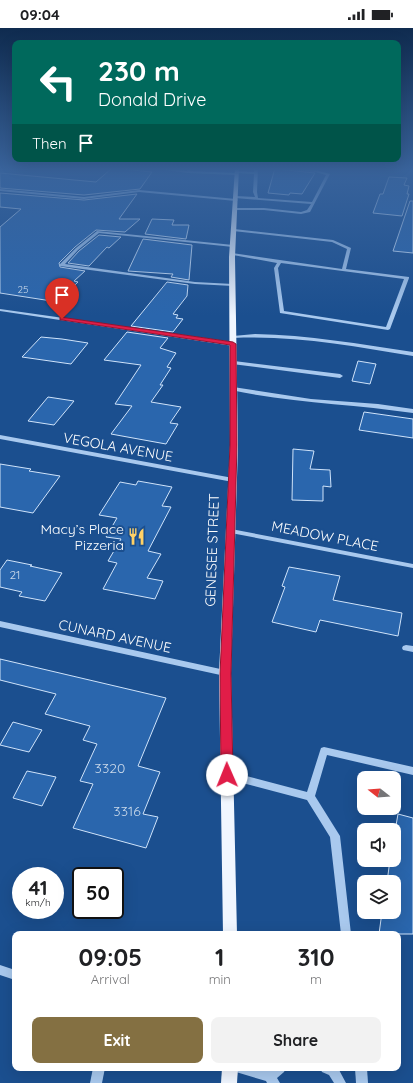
<!DOCTYPE html>
<meta charset="utf-8">
<style>
:root{--surface:#fff;--page:#f2f2f2;--text:#202124;--muted:#757577;--accent:#847042}
body{margin:0;font-family:Quicksand,sans-serif;background:var(--page);color:var(--text);height:100vh;display:flex;flex-direction:column;font-size:15px;white-space:nowrap}
*{box-sizing:border-box;margin:0}
p{font-size:13px;color:var(--muted)}
.icon{flex:none;width:22px;height:22px;fill:none;stroke:currentColor;stroke-width:2;stroke-linecap:round;stroke-linejoin:round}
.map{position:relative;flex:1;overflow:hidden}
.details{position:absolute;left:12px;top:903px;width:389px;height:140px;display:flex;flex-direction:column;background:var(--surface);border-radius:8px;box-shadow:0 4px 16px #0002}
.details>*{flex:none}
.banner{position:absolute;left:12px;top:12px;width:389px;height:122px;border-radius:8px;box-shadow:0 4px 16px #0002;background:#00695c;color:#fff;overflow:hidden}
.needle{width:26px;rotate:287deg}
.tools{position:absolute;left:357px;top:743px;display:grid;gap:8px}
.tools a{display:grid;place-items:center;width:44px;height:44px;border-radius:8px;background:var(--surface);box-shadow:0 4px 16px #0002;font-size:20px}
.speed{position:absolute;left:12px;top:839px;display:flex;gap:8px;font-size:20px;font-weight:700;text-align:center}
.speed>*{display:grid;place-content:center;width:52px;height:52px;border-radius:50%;background:var(--surface);box-shadow:0 4px 16px #0002;line-height:1}
.speed small{font-size:10px;font-weight:400}
.speed .limit{border:2px solid #111;border-radius:6px;background:#fff;color:#111}
.pin{position:absolute;display:grid;place-items:center;width:34px;height:34px;color:#fff;margin:-41px -17px;border-radius:50% 50% 50% 0;rotate:-45deg;box-shadow:0 0 4px #0007}
.pin .icon{rotate:45deg}
.me{position:absolute;width:44px;margin:-22px;rotate:359deg;stroke-linejoin:round;filter:drop-shadow(0 0 3px #0008)}
.turn{display:flex;align-items:center;gap:14px;height:84px;padding:0 20px;font-size:18px}
.turn .icon{width:52px;height:52px;stroke-width:2.5}
.turn b{display:block;font-size:28px;line-height:34px}
.then{display:flex;align-items:center;height:38px;padding:0 20px;background:#0003;gap:8px;font-size:15px}
.eta{display:flex;justify-content:space-evenly;align-items:center;height:68px;text-align:center}
.eta b{font-size:24px;font-weight:700;line-height:28px}
.cta{display:flex;gap:8px;margin-top:auto;padding:8px 20px}
.cta a{flex:1;height:46px;border-radius:8px;background:var(--accent);color:#fff;font-size:16px;font-weight:700;line-height:46px;text-align:center}
.cta a+a{background:var(--page);color:var(--text)}
.status{display:flex;justify-content:space-between;align-items:center;height:28px;padding:0 20px;background:var(--surface);direction:ltr}
.status svg{height:11px;fill:currentColor}
.map>svg:first-child{display:block}
.building{fill:#2a66ad;stroke:#cfe3fa}
.lines{fill:none;stroke-linecap:round;stroke-linejoin:round}
.minor{fill:#a9c9ee;fill-rule:evenodd}
.major{fill:#f0f6ff;fill-rule:evenodd}
.route{fill:#e11d48;stroke:#92132f}
.labels{text-anchor:middle;dominant-baseline:central;stroke-width:4;stroke-linejoin:round;paint-order:stroke}
.far-number-label{font-size:10px;fill:#cad9ea}
.number-label{font-size:12px;fill:#cad9ea}
.street-label{font-size:14px;fill:#fff;stroke:#1b4f8f}
.poi-label{font-size:14px;fill:#fff;stroke:#1b4f8f;text-anchor:end}
.near-number-label{font-size:14px;fill:#cad9ea}
</style>
<div class="status"><b>09:04</b><svg viewBox="0 0 49 12"><path d="M0 12V9h3v3zM5 12V6h3v6zM10 12V3h3v9zM15 12V0h3v12zM26 1h20v11H26zM47 4h2v5h-2z"/></svg></div>
<div class="map">
<svg width="413" height="1055" viewBox="0 0 413 1055">
<rect width="100%" height="100%" fill="#1b4f8f"/>
<g class="building">
<polygon points="112,140 152,144 140,161 84,167 0,160 0,145 96,154"/>
<polygon points="275,140 278,141 315,145 302,166 290,165 289,167 268,165"/>
<polygon points="389,149 407,150 404,157 409,158 407,166 409,166 402,188 373,185 380,166 383,166"/>
<polygon points="0,165 84,172 137,166 119,191 140,191 125,204 96,202 75,219 59,235 60,239 85,243 74,253 78,254 58,274 0,265 0,199 21,181 0,179"/>
<polygon points="410,173 413,173 413,225 393,223"/>
<polygon points="152,191 174,192 172,197 189,197 186,211 145,206"/>
<polygon points="99,207 121,209 109,220 107,219 89,238 68,235 79,223"/>
<polygon points="143,211 192,217 189,252 171,249 173,246 128,243"/>
<polygon points="167,254 188,257 187,268 173,286 178,287 176,290 183,291 173,304 131,298"/>
<polygon points="127,304 168,310 160,320 176,325 167,339 171,340 160,357 163,357 151,374 181,379 170,395 178,396 166,416 111,406 132,378 115,376 141,337 104,332"/>
<polygon points="41,309 62,311 88,315 71,336 22,329"/>
<polygon points="358,333 376,336 370,356 352,353"/>
<polygon points="48,369 74,373 54,397 28,393"/>
<polygon points="364,384 413,391 413,410 359,402"/>
<polygon points="293,421 314,423 310,441 330,442 331,459 323,458 323,473 292,472"/>
<polygon points="0,436 31,441 29,443 60,448 33,485 0,479"/>
<polygon points="138,453 172,459 162,478 171,479 148,523 161,526 147,550 163,553 155,571 103,561 117,535 108,533 121,511 106,509 117,490 99,487 120,454 136,457"/>
<polygon points="7,532 32,537 30,538 62,545 45,573 19,568 22,564 0,559 0,542"/>
<polygon points="289,539 340,548 333,572 402,585 398,608 320,592 316,604 272,594 285,559 282,558"/>
<polygon points="0,631 166,670 138,738 160,744 143,786 158,789 146,820 73,800 93,756 80,753 97,716 83,712 90,698 45,686 56,666 0,652"/>
<polygon points="13,694 42,702 29,724 0,717"/>
<polygon points="27,743 56,749 42,778 13,770"/>
<polygon points="398,786 413,790 413,906 379,906 382,884 394,884 394,854 387,854 390,832 394,832 394,809"/>
</g>
<g class="lines">
<g class="minor">
<polygon points="151,140 164,140 187,143 189,140 192,140 190,143 237,145 235,144 237,143 254,144 254,140 258,140 257,164 258,170 312,174 326,147 315,144 278,140 315,142 330,146 310,184 301,186 264,182 235,182 234,181 236,180 264,180 301,184 307,182 311,176 235,170 235,168 236,168 255,169 253,164 254,146 237,145 239,146 237,147 188,145"/>
<polygon points="0,161 84,169 139,162 236,171 238,172 236,173 139,164 84,171 0,163"/>
<path d="M234,201L333,212L351,220L346,241L409,249V250L390,301L388,302L280,285L274,240L277,235L233,227L231,226L232,225L342,241L347,221L332,214L233,203V201ZM281,235L404,251L386,299L284,283L278,240Z"/>
<polygon points="97,203 233,217 235,218 233,219 99,205 78,222 65,236 195,254 233,256 235,257 233,258 195,256 60,238 60,236 76,220"/>
<polygon points="0,281 233,314 236,316 233,318 0,283"/>
<path d="M255,306C308,307 360,316 413,324V328C353,318 294,307 233,310L231,309L233,308Z"/>
<polygon points="234,333 340,346 343,348 340,350 232,336 232,334"/>
<path d="M233,359L311,371L378,376L413,381V385C353,376 291,375 231,362V360Z"/>
<polygon points="0,407 233,450 236,452 233,454 0,411"/>
<polygon points="229,501 231,501 413,536 413,540 231,505 228,503"/>
<polygon points="0,593 225,642 228,643 229,645 228,647 225,648 0,599"/>
<polygon points="406,617 413,618 413,624 403,622 402,620 403,618"/>
<polygon points="324,719 413,739 413,747 327,727 315,768 340,808 351,906 341,906 330,809 307,772 227,751 224,750 222,747 224,744 227,743 307,764 320,723 321,720"/>
<polygon points="0,937 15,942 15,952 0,947"/>
<polygon points="93,1040 105,1040 102,1055 90,1055"/>
<polygon points="234,1040 262,1040 269,1042 271,1040 286,1040 284,1044 277,1050 280,1055 267,1055 266,1053 236,1044"/>
<polygon points="320,1040 338,1040 346,1055 334,1055 329,1047 322,1044"/>
<polygon points="355,1040 367,1040 368,1055 356,1055"/>
</g>
<g class="major">
<polygon points="235,140 239,140 235,229 238,417 231,645 237,906 223,906 219,645 230,417 229,229"/>
<polygon points="222,1040 238,1040 237,1055 221,1055"/>
</g>
</g>
<linearGradient id="sky" x2="0" y2="1"><stop stop-color="#0f2b4f"/><stop offset="0.49" stop-color="#39639b"/><stop offset="1" stop-color="#39639b" stop-opacity="0"/></linearGradient>
<rect width="413" height="288" fill="url(#sky)"/>
<polygon class="route" points="60,289 233,314 236,316 237,417 231,646 233,747 231,750 227,752 223,750 221,747 220,646 230,417 230,317 62,292 60,292"/>
<defs>
<symbol id="restaurant-bare" viewBox="-9 -9 18 18"><path d="M-5-6h1v4h1v-4h1v4h1v-4h1v5L-1.5 .5V6h-2V.5L-5-1ZM5-6V6H3V1.5H1.5Q1.5-4 5-6Z" fill="#ffd166" stroke="#1b4f8f" stroke-width="2.5" paint-order="stroke"/></symbol>
</defs>
<g fill-rule="evenodd">
<use href="#restaurant-bare" x="124" y="496" width="25" height="25"/>
</g>
<g class="labels">
<g class="far-number-label">
<text x="23" y="261">25</text>
</g>
<g class="number-label">
<text x="15" y="546">21</text>
</g>
<g class="street-label">
<text transform="translate(118 419) rotate(10)">VEGOLA AVENUE</text>
<text transform="translate(325 508) rotate(11)">MEADOW PLACE</text>
<text transform="translate(212 522) rotate(-88)">GENESEE STREET</text>
<text transform="translate(115 608) rotate(12)">CUNARD AVENUE</text>
</g>
<g class="poi-label">
<text x="124" y="501">Macy’s Place<tspan x="124" dy="16">Pizzeria</tspan></text>
</g>
<g class="near-number-label">
<text x="110" y="740">3320</text>
<text x="127" y="783">3316</text>
</g>
</g>
</svg>
<div class="tools">
<a><svg class="needle" viewBox="-14 -14 28 28"><path d="M0-13l5 13h-10z" fill="#e53935"/><path d="M0 13l5-13h-10z" fill="#757577"/></svg></a>
<a><svg class="icon" aria-label="sound" viewBox="0 0 24 24"><path d="M4 9h4l5-4v14l-5-4H4zM17 9q2 3 0 6"/></svg></a>
<a><svg class="icon" aria-label="layers" viewBox="0 0 24 24"><path d="M12 4l9 5-9 5-9-5zM3 14l9 5 9-5"/></svg></a>
</div>
<div class="speed"><div>41<small>km/h</small></div><div class="limit">50</div></div>
<div class="pin" style="left:62px;top:291px;background:#d93025"><svg class="icon" aria-label="arrive" viewBox="0 0 24 24"><path d="M6 21V4h12l-3 4 3 4H6"/></svg></div>
<svg class="me" style="left:227px;top:747px" viewBox="-20 -20 40 40"><circle r="19" fill="#fff"/><path d="M0-13L10 11 0 6-10 11z" fill="#e11d48"/></svg>
<div class="banner">
<div class="turn"><svg class="icon" aria-label="left" viewBox="0 0 24 24"><path d="M17 20v-9H6M10 6l-5 5 5 5"/></svg><div><b>230 m</b>Donald Drive</div></div>
<div class="then">Then<svg class="icon" aria-label="arrive" viewBox="0 0 24 24"><path d="M6 21V4h12l-3 4 3 4H6"/></svg></div>
</div>
<section class="details">
<div class="eta">
<div><b>09:05</b><p>Arrival</p></div>
<div><b>1</b><p>min</p></div>
<div><b>310</b><p>m</p></div>
</div>
<div class="cta"><a>Exit</a><a>Share</a></div>
</section>
</div>
